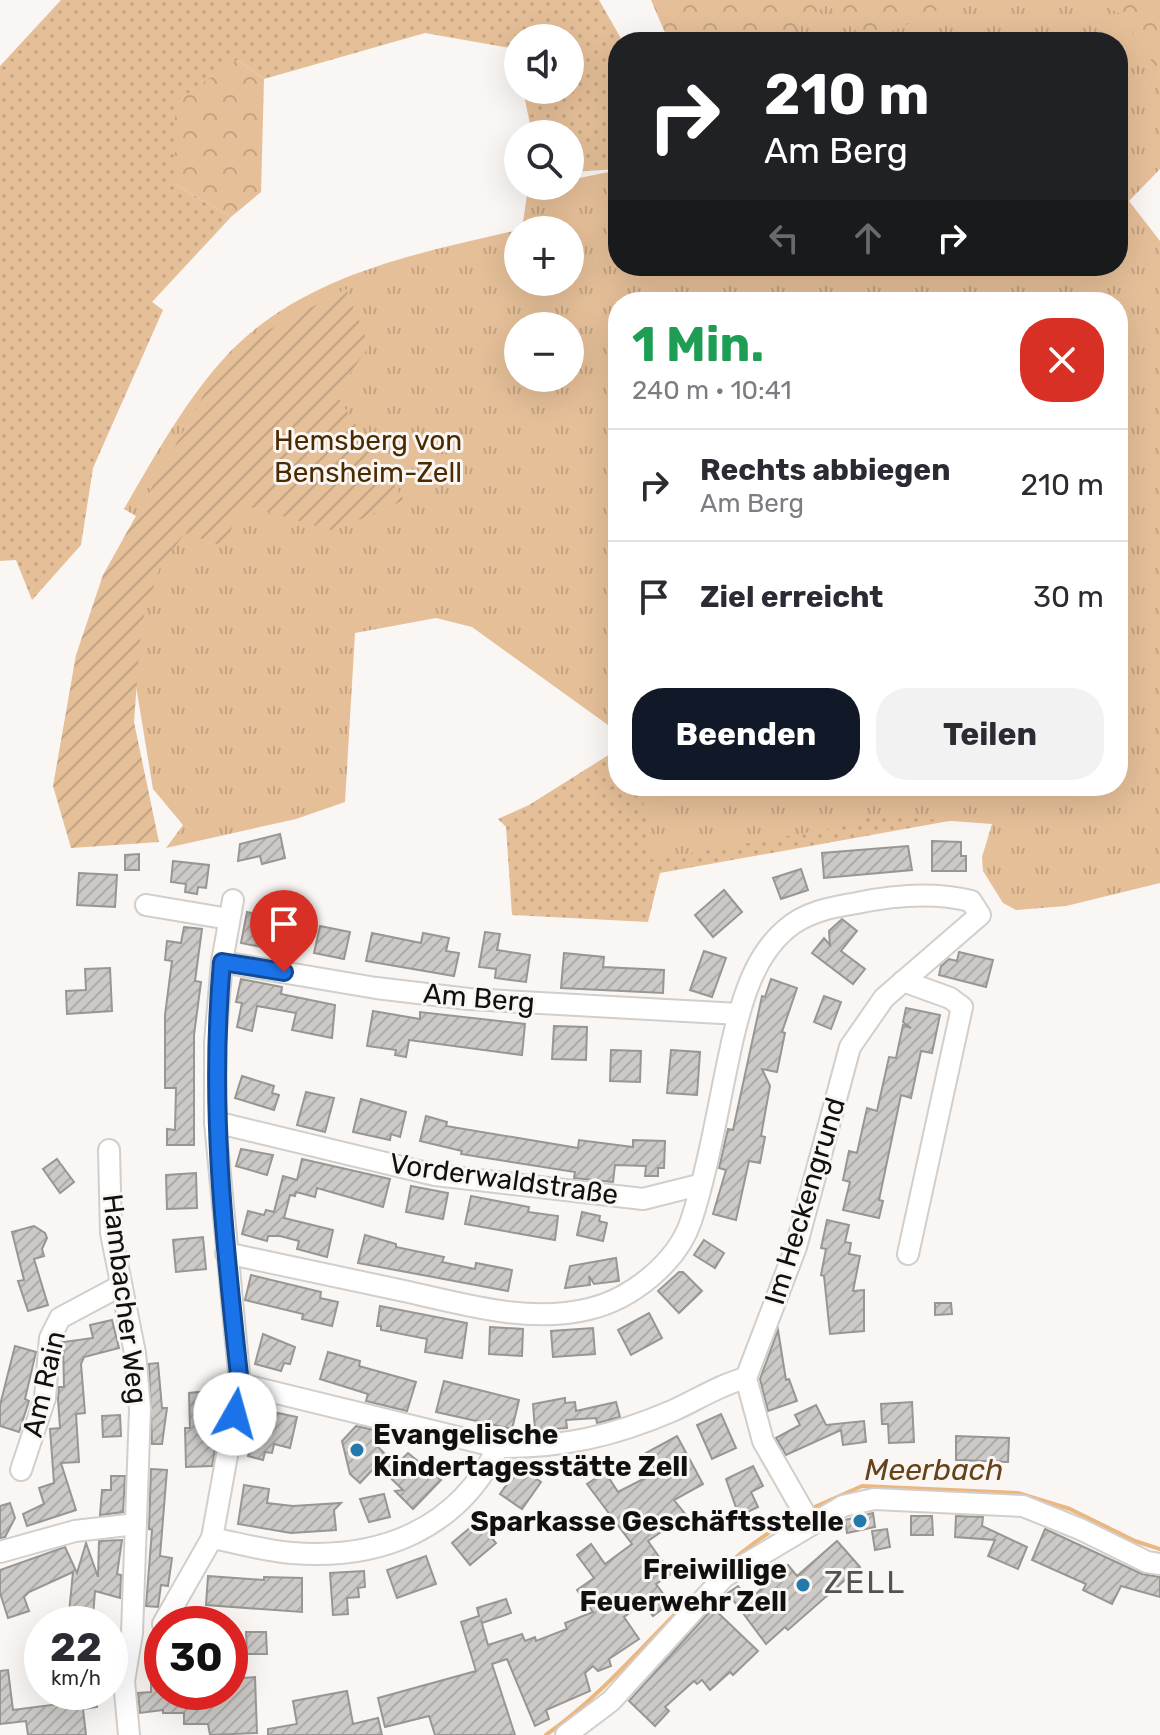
<!DOCTYPE html>
<html lang="de">
<meta charset="utf-8">
<style>
:root{--surface:#fff;--page:#f2f2f3;--text:#2b2b33;--muted:#7c7c81;--line:#e1e1e2;--accent:#111827}
body{margin:0;font-family:Rubik,sans-serif;background:var(--page);color:var(--text);height:100vh;display:flex;flex-direction:column;font-size:30px;white-space:nowrap}
*{box-sizing:border-box;margin:0}
p{font-size:26px;color:var(--muted)}
.icon{flex:none;width:44px;height:44px;fill:none;stroke:currentColor;stroke-width:2;stroke-linecap:round;stroke-linejoin:round}
.map{position:relative;flex:1;overflow:hidden}
.details{position:absolute;left:608px;top:292px;width:520px;height:504px;display:flex;flex-direction:column;background:var(--surface);border-radius:32px;box-shadow:0 8px 32px #0002}
.details>*{flex:none}
.top-card{position:absolute;left:608px;top:32px;width:520px;height:244px;border-radius:32px;box-shadow:0 8px 32px #0002;background:#202124;color:#fff;overflow:hidden}
.tools{position:absolute;left:504px;top:24px;display:grid;gap:16px}
.tools a{display:grid;place-items:center;width:80px;height:80px;border-radius:50%;background:var(--surface);box-shadow:0 8px 32px #0002;font-size:40px}
.speed{position:absolute;left:24px;top:1606px;display:flex;gap:16px;font-size:40px;font-weight:700;text-align:center}
.speed>*{display:grid;place-content:center;width:104px;height:104px;border-radius:50%;background:var(--surface);box-shadow:0 8px 32px #0002;line-height:1}
.speed small{font-size:20px;font-weight:400}
.speed .limit{border:12px solid #d22;background:#fff;color:#111}
.pin{position:absolute;display:grid;place-items:center;width:68px;height:68px;color:#fff;margin:-82px -34px;border-radius:50% 50% 50% 0;rotate:-45deg;box-shadow:0 0 8px #0007}
.pin .icon{rotate:45deg}
.me{position:absolute;width:88px;margin:-44px;rotate:7deg;stroke-linejoin:round;filter:drop-shadow(0 0 6px #0008)}
.turn{display:flex;align-items:center;gap:28px;height:168px;padding:0 24px;font-size:36px}
.turn .icon{width:104px;height:104px;stroke-width:2.5}
.turn b{display:block;font-size:56px;line-height:68px}
.lanes{display:flex;align-items:center;height:76px;padding:0 24px;background:#0003;justify-content:center;gap:40px;direction:ltr}
.lanes .off{opacity:.35}
.round{display:grid;place-items:center;flex:none;width:84px;height:84px;border-radius:32px;background:var(--page)}
.headline{display:flex;align-items:center;justify-content:space-between;height:136px;padding:0 24px}
h1{font-size:48px;font-weight:700;line-height:60px;color:#1e9e55}
.action{display:flex;gap:16px;margin-top:auto;padding:16px 24px}
.action a{flex:1;height:92px;border-radius:32px;background:var(--accent);color:#fff;font-size:32px;font-weight:700;line-height:92px;text-align:center}
.action a+a{background:var(--page);color:var(--text)}
ul{padding:0;list-style:none}
li{display:flex;align-items:center;gap:24px;height:112px;padding:0 24px;border-top:2px solid var(--line)}
li div{flex:1}
li b{display:block;font-size:30px}
li em{font-style:normal}
.map>svg:first-child{display:block}
.grass{fill:url(#grass-dots)}
.forest{fill:url(#forest-crowns)}
.park{fill:url(#park-tufts);fill-rule:evenodd}
.garden{fill:url(#garden-furrows)}
.lines{fill:none;stroke-linecap:round;stroke-linejoin:round}
.stream{stroke:#ecb67f;stroke-width:4}
.building{fill:url(#building-hatch);stroke:#989693;stroke-width:2}
.minor-casing{stroke:#d1cecb;stroke-width:24}
.minor{stroke:#fff;stroke-width:20}
.route-casing{stroke:#114b97;stroke-width:20}
.route{stroke:#1a73e8;stroke-width:14}
.poi-dot{fill:#2379a9;stroke:#f9f6f4;stroke-width:3}
.labels{text-anchor:middle;dominant-baseline:central;stroke-width:6;stroke-linejoin:round;paint-order:stroke}
.park-label{font-size:28px;fill:#4c2a00;stroke:#f9f6f4}
.street-label{font-size:28px;fill:#111010;stroke:#f9f6f4}
.poi-label{font-size:28px;font-weight:bold;fill:#111010;stroke:#f9f6f4;text-anchor:end}
.water-label{font-size:30px;font-style:italic;fill:#664219;stroke:#f9f6f4}
.quarter-label{font-size:32px;letter-spacing:2px;fill:#545250;stroke:#f9f6f4}
</style>
<div class="map">
<svg width="1160" height="1735" viewBox="0 0 1160 1735">
<defs>
<pattern id="grass-dots" width="8" height="8" patternUnits="userSpaceOnUse" patternTransform="scale(2)"><rect width="8" height="8" fill="#e5bf98"/><path d="M2 2h.1M6 6h.1" fill="none" stroke="#c3a382" stroke-width="1.8" stroke-linecap="round"/></pattern>
<pattern id="forest-crowns" width="20" height="18" patternUnits="userSpaceOnUse" patternTransform="scale(2)"><rect width="20" height="18" fill="#e5bf98"/><path d="M2 6a3 3 0 1 1 6 0M12 15a3 3 0 1 1 6 0" fill="none" stroke="#c3a382"/></pattern>
<pattern id="park-tufts" width="24" height="20" patternUnits="userSpaceOnUse" patternTransform="scale(2)"><rect width="24" height="20" fill="#e5bf98"/><path d="M3 7l-1-3M5 7V3M7 7l1-3M15 17l-1-3M17 17v-4M19 17l1-3" fill="none" stroke="#c3a382"/></pattern>
<pattern id="garden-furrows" width="10" height="10" patternUnits="userSpaceOnUse" patternTransform="scale(2)"><rect width="10" height="10" fill="#e5bf98"/><path d="M-1 1l2-2M0 10L10 0M9 11l2-2" fill="none" stroke="#c3a382"/></pattern>
<pattern id="building-hatch" width="6" height="6" patternUnits="userSpaceOnUse" patternTransform="scale(2)"><rect width="6" height="6" fill="#ccc9c6"/><path d="M-1 1l2-2M0 6l6-6M5 7l2-2" fill="none" stroke="#aeaca9"/></pattern>
</defs>
<rect width="100%" height="100%" fill="#f9f6f4"/>
<g class="grass">
<polygon points="61,0 599,0 623,42 618,42 618,169 570,172 570,134 532,134 523,90 570,90 570,38 518,38 518,62 515,49 425,33 264,79 237,60 175,184 231,217 152,302 163,310 93,468 81,545 32,600 16,560 0,561 0,66"/>
<polygon points="618,749 618,786 963,786 971,817 660,873 648,922 512,915 506,827 498,819 529,805"/>
</g>
<g class="forest">
<polygon points="651,0 1160,0 1160,110 1118,42 669,42"/>
<polygon points="237,60 264,79 261,192 231,217 175,184 175,102"/>
</g>
<g class="park">
<path d="M959,0H1092L1121,14L1160,74V169L1129,201L1160,241V883L1066,906L1016,910L1003,903L983,871L982,857L992,824L859,814L850,825L652,860L641,786H1118V302H618V721L614,726L608,725L472,627L436,618L355,633L345,802L296,819L166,848L183,825L153,789L132,662L138,619L166,534L124,509C155,455 193,387 238,344C315,272 420,253 518,230V282H570V230H519L522,229L527,195L534,186H570V180L618,170V266H1118V42H869ZM518,326H570V378H518Z"/>
<polygon points="827,4 868,42 779,42"/>
</g>
<polygon class="garden" points="346,289 369,346 336,394 404,500 334,531 240,504 225,547 185,533 160,567 141,625 134,722 159,842 71,848 53,786 76,655 103,575 213,378 261,334"/>
<g class="lines">
<g class="stream">
<polyline points="810,1509 862,1486 1018,1493 1070,1509 1135,1541 1160,1549"/>
<path d="M546,1735C638,1670 697,1568 799,1515"/>
</g>
</g>
<g class="building">
<polygon points="280,834 285,858 262,864 260,856 238,861 240,844"/>
<polygon points="932,841 961,842 961,856 966,856 966,871 932,871"/>
<polygon points="908,846 912,870 824,878 822,853"/>
<polygon points="139,854 139,870 125,870 125,855"/>
<polygon points="173,861 209,865 206,888 198,887 197,894 185,892 186,884 171,882"/>
<polygon points="801,869 808,890 781,899 773,878"/>
<polygon points="79,873 117,875 115,907 77,905"/>
<polygon points="724,890 742,912 713,937 695,915"/>
<polygon points="247,912 287,921 281,951 241,943"/>
<polygon points="842,919 857,931 841,951 865,969 853,984 812,953 824,938 830,945 829,931"/>
<polygon points="320,926 350,932 344,959 314,953"/>
<polygon points="184,927 202,929 195,981 201,982 194,1035 194,1145 167,1145 167,1129 175,1130 176,1088 165,1088 165,1015 172,961 165,960 167,941 181,943"/>
<polygon points="485,932 500,934 497,950 530,955 526,982 495,978 496,969 479,967"/>
<polygon points="372,933 421,943 423,933 449,938 446,951 459,953 454,976 366,961"/>
<polygon points="704,951 726,958 712,997 690,990"/>
<polygon points="959,952 993,960 986,987 939,975 941,966 949,959 957,961"/>
<polygon points="564,953 604,957 603,967 664,970 663,993 561,988"/>
<polygon points="110,968 112,1011 67,1014 66,991 86,990 85,969"/>
<polygon points="241,979 282,987 281,994 335,1005 332,1038 292,1030 296,1013 257,1006 252,1031 237,1027 242,1003 236,1002"/>
<polygon points="771,979 797,988 782,1032 785,1033 777,1072 762,1069 770,1086 761,1136 765,1137 760,1163 749,1161 736,1220 713,1214 726,1170 719,1168 728,1129 733,1130 762,996 765,997"/>
<polygon points="824,996 841,1002 831,1029 814,1022"/>
<polygon points="906,1008 940,1015 932,1053 921,1051 911,1098 901,1095 879,1200 883,1201 879,1218 843,1210 850,1182 843,1180 849,1151 857,1153 867,1108 877,1111 889,1057 896,1058 903,1025 911,1028 903,1022"/>
<polygon points="373,1011 420,1019 420,1012 525,1024 522,1055 409,1040 406,1057 395,1055 396,1050 367,1046"/>
<polygon points="554,1026 587,1027 586,1060 552,1059"/>
<polygon points="611,1050 641,1051 640,1082 610,1081"/>
<polygon points="671,1050 700,1052 697,1095 667,1093"/>
<polygon points="242,1076 274,1086 272,1093 279,1095 274,1110 235,1098"/>
<polygon points="306,1092 334,1098 325,1132 297,1125"/>
<polygon points="361,1099 406,1112 400,1137 391,1134 390,1140 353,1132"/>
<polygon points="426,1116 447,1122 446,1126 578,1148 579,1140 633,1147 633,1140 665,1141 664,1168 658,1168 658,1176 645,1176 646,1166 615,1165 613,1182 574,1178 575,1172 461,1154 462,1151 420,1141"/>
<polygon points="241,1149 273,1155 267,1175 236,1166"/>
<polygon points="57,1159 74,1182 60,1193 43,1169"/>
<polygon points="302,1159 390,1179 383,1207 317,1188 315,1197 296,1192 295,1196 290,1195 284,1218 333,1230 327,1257 297,1249 299,1241 280,1236 268,1236 267,1241 242,1234 248,1211 264,1215 266,1210 274,1212 283,1176 297,1180"/>
<polygon points="196,1173 197,1208 167,1209 166,1175"/>
<polygon points="411,1186 448,1193 443,1219 406,1212"/>
<polygon points="471,1196 529,1207 528,1212 558,1216 555,1240 465,1224"/>
<polygon points="582,1212 600,1216 599,1221 607,1223 603,1241 577,1235"/>
<polygon points="827,1220 849,1225 845,1242 851,1243 849,1254 860,1256 853,1291 864,1290 864,1331 830,1334 824,1276 821,1275 826,1249 821,1248"/>
<polygon points="34,1226 45,1233 47,1238 42,1249 44,1256 34,1259 48,1305 28,1311 18,1281 24,1280 12,1232"/>
<polygon points="365,1235 396,1244 396,1247 444,1257 442,1262 475,1269 476,1263 512,1270 508,1291 358,1263"/>
<polygon points="203,1237 206,1269 176,1272 173,1240"/>
<polygon points="704,1240 724,1253 715,1268 694,1255"/>
<polygon points="616,1258 619,1281 594,1284 589,1276 590,1285 565,1288 570,1266"/>
<polygon points="679,1272 683,1272 702,1291 679,1313 658,1291"/>
<polygon points="251,1275 321,1292 320,1298 338,1302 332,1326 302,1319 303,1314 245,1300"/>
<polygon points="935,1303 951,1303 952,1314 935,1315"/>
<polygon points="380,1306 467,1323 462,1358 425,1352 427,1339 381,1330 381,1326 377,1326"/>
<polygon points="649,1313 662,1338 631,1355 618,1330"/>
<polygon points="112,1320 119,1348 84,1357 81,1364 85,1413 76,1414 79,1462 61,1463 76,1510 27,1526 23,1514 44,1504 39,1488 54,1483 50,1429 60,1428 58,1399 59,1387 64,1387 63,1342 93,1338 90,1325"/>
<polygon points="490,1327 523,1329 522,1356 489,1354"/>
<polygon points="593,1328 595,1354 553,1357 551,1331"/>
<polygon points="778,1330 786,1380 789,1379 797,1401 768,1411 760,1379"/>
<polygon points="263,1334 295,1347 290,1364 284,1363 281,1371 255,1364"/>
<polygon points="15,1346 36,1352 25,1399 29,1401 19,1432 0,1426 0,1405"/>
<polygon points="328,1352 360,1361 359,1366 416,1382 407,1411 366,1401 368,1394 320,1379"/>
<polygon points="158,1363 162,1408 167,1408 162,1444 152,1444 149,1364"/>
<polygon points="444,1381 519,1400 512,1429 436,1412"/>
<polygon points="218,1390 219,1427 212,1466 186,1467 185,1428 190,1428 189,1393"/>
<polygon points="565,1398 565,1403 575,1402 576,1411 616,1402 620,1417 597,1423 596,1418 566,1420 567,1428 535,1430 533,1404"/>
<polygon points="912,1402 914,1442 889,1443 888,1424 882,1424 881,1404"/>
<polygon points="816,1405 826,1425 864,1421 866,1442 843,1445 841,1430 786,1455 776,1438 800,1425 795,1415"/>
<polygon points="254,1408 297,1417 290,1448 274,1444 272,1453 265,1452 263,1460 248,1456 250,1448 245,1447"/>
<polygon points="721,1414 736,1448 712,1459 697,1425"/>
<polygon points="120,1415 121,1436 103,1437 102,1416"/>
<polygon points="356,1426 374,1430 383,1438 376,1445 396,1465 408,1453 441,1480 413,1509 395,1491 403,1490 377,1465 360,1483 350,1474 342,1441"/>
<polygon points="677,1436 703,1484 674,1500 686,1515 648,1541 671,1574 656,1584 670,1603 653,1616 643,1603 624,1617 639,1639 609,1659 611,1666 598,1671 593,1666 585,1673 590,1691 546,1710 549,1719 535,1726 507,1659 492,1664 515,1735 435,1735 429,1716 385,1727 378,1698 476,1671 461,1622 479,1616 477,1608 506,1599 511,1613 482,1623 481,1620 488,1645 522,1634 525,1641 535,1637 536,1641 567,1629 565,1623 593,1612 577,1590 594,1578 577,1555 591,1544 605,1564 632,1544 587,1484 605,1472 618,1492 657,1472 646,1453"/>
<polygon points="956,1436 1009,1438 1008,1462 956,1460"/>
<polygon points="753,1466 763,1486 751,1492 758,1507 739,1516 726,1479"/>
<polygon points="519,1467 541,1482 522,1509 500,1494"/>
<polygon points="151,1469 167,1470 160,1556 172,1558 168,1586 161,1585 158,1607 146,1606 152,1530 149,1529"/>
<polygon points="111,1476 125,1476 123,1512 100,1515 102,1490 111,1490"/>
<polygon points="244,1485 269,1489 267,1503 293,1506 341,1503 334,1510 336,1530 291,1533 238,1524"/>
<polygon points="384,1494 390,1517 369,1522 360,1499"/>
<polygon points="10,1503 15,1518 5,1537 0,1538 0,1506"/>
<polygon points="873,1513 875,1527 847,1533 845,1520"/>
<polygon points="911,1516 932,1516 933,1535 911,1535"/>
<polygon points="956,1516 983,1517 982,1526 1027,1547 1018,1569 988,1556 995,1540 955,1537"/>
<polygon points="478,1521 496,1543 470,1565 452,1543"/>
<polygon points="887,1529 890,1547 875,1550 872,1531"/>
<polygon points="1045,1529 1142,1574 1160,1577 1160,1597 1121,1586 1112,1604 1083,1590 1086,1584 1032,1560"/>
<polygon points="122,1540 117,1574 121,1575 120,1598 95,1591 93,1616 69,1613 73,1572 29,1592 24,1597 29,1611 8,1618 0,1593 0,1570 65,1547 77,1573 86,1543 98,1577 99,1541"/>
<polygon points="837,1541 860,1567 788,1630 785,1627 766,1644 728,1593 738,1586 749,1600 788,1565 797,1576"/>
<polygon points="426,1556 436,1584 397,1598 387,1570"/>
<polygon points="364,1571 365,1587 358,1588 359,1597 347,1598 348,1614 333,1615 330,1573"/>
<polygon points="208,1576 264,1580 264,1577 302,1578 302,1612 206,1605"/>
<polygon points="713,1608 758,1651 733,1675 730,1672 710,1690 702,1680 697,1684 694,1681 665,1707 669,1711 655,1726 629,1701"/>
<polygon points="246,1632 266,1632 267,1654 247,1654"/>
<polygon points="151,1664 162,1664 162,1692 230,1692 230,1679 255,1677 257,1733 210,1735 208,1724 184,1724 184,1713 163,1713 163,1710 140,1713 138,1693 151,1692"/>
<polygon points="8,1670 13,1710 75,1702 73,1692 95,1692 97,1707 83,1709 86,1735 28,1735 26,1721 0,1724 0,1671"/>
<polygon points="347,1691 353,1724 378,1718 382,1735 268,1735 268,1729 297,1724 293,1701"/>
</g>
<g class="lines">
<defs>
<g id="minor">
<polyline points="146,905 229,919"/>
<polyline points="222,962 376,988 469,999 739,1014"/>
<polyline points="903,981 950,998 962,1007 908,1254"/>
<polyline points="215,1122 435,1175 643,1199 699,1185"/>
<polyline points="109,1150 111,1233 135,1353 140,1409 132,1633 124,1681 129,1735"/>
<path d="M226,1253C285,1266 344,1278 404,1291C463,1304 528,1324 589,1309C631,1299 677,1263 691,1221C709,1167 720,1095 733,1038C742,1000 754,957 785,930C805,912 832,907 857,903C895,895 935,892 971,901L980,915L884,998L850,1047L796,1247L746,1378L763,1441L810,1523"/>
<path d="M240,1384L498,1447C561,1448 614,1436 672,1411C697,1400 719,1385 746,1378"/>
<polyline points="21,1470 45,1398 50,1338 60,1318 120,1286"/>
<path d="M212,1538C238,1543 265,1551 292,1553C381,1560 458,1529 498,1447"/>
<polyline points="0,1552 75,1531 136,1524"/>
<polyline points="163,1624 212,1538 240,1384 215,1122 215,1042 222,962 233,900"/>
<polyline points="566,1735 611,1701 724,1577 843,1506 874,1499 1023,1506 1080,1529 1147,1562 1160,1564"/>
</g>
</defs>
<use href="#minor" class="minor-casing"/>
<use href="#minor" class="minor"/>
</g>
<g class="lines">
<defs>
<path id="route" d="M235,1414L240,1384C224,1238 209,1108 222,962L284,972"/>
</defs>
<use href="#route" class="route-casing"/>
<use href="#route" class="route"/>
</g>
<g class="poi-dot">
<circle cx="357" cy="1450" r="8"/>
<circle cx="860" cy="1521" r="8"/>
<circle cx="803" cy="1585" r="8"/>
</g>
<g class="labels">
<g class="park-label">
<text x="368" y="440">Hemsberg von<tspan x="368" dy="32">Bensheim-Zell</tspan></text>
</g>
<g class="street-label">
<text transform="translate(479 998) rotate(5)">Am Berg</text>
<text transform="translate(504 1179) rotate(8)">Vorderwaldstraße</text>
<text transform="translate(805 1201) rotate(-73)">Im Heckengrund</text>
<text transform="translate(125 1299) rotate(83)">Hambacher Weg</text>
<text transform="translate(44 1384) rotate(-77)">Am Rain</text>
</g>
<g class="poi-label">
<text x="373" y="1434" text-anchor="start">Evangelische<tspan x="373" dy="32">Kindertagesstätte Zell</tspan></text>
<text x="844" y="1521">Sparkasse Geschäftsstelle</text>
<text x="787" y="1569">Freiwillige<tspan x="787" dy="32">Feuerwehr Zell</tspan></text>
</g>
<g class="water-label">
<text x="934" y="1470">Meerbach</text>
</g>
<g class="quarter-label">
<text x="865" y="1582">ZELL</text>
</g>
</g>
</svg>
<div class="tools">
<a><svg class="icon" aria-label="sound" viewBox="0 0 24 24"><path d="M4 9h4l5-4v14l-5-4H4zM17 9q2 3 0 6"/></svg></a>
<a><svg class="icon" aria-label="search" viewBox="0 0 24 24"><circle cx="10" cy="10" r="6"/><path d="M15 15l6 6"/></svg></a>
<a>+</a>
<a>−</a>
</div>
<div class="speed"><div>22<small>km/h</small></div><div class="limit">30</div></div>
<div class="pin" style="left:284px;top:972px;background:#d93025"><svg class="icon" aria-label="arrive" viewBox="0 0 24 24"><path d="M6 21V4h12l-3 4 3 4H6"/></svg></div>
<svg class="me" style="left:235px;top:1414px" viewBox="-20 -20 40 40"><circle r="19" fill="#fff"/><path d="M0-13L10 11 0 6-10 11z" fill="#1a73e8"/></svg>
<div class="top-card">
<div class="turn"><svg class="icon" aria-label="right" viewBox="0 0 24 24"><path d="M7 20v-9h11M14 6l5 5-5 5"/></svg><div><b>210 m</b>Am Berg</div></div>
<div class="lanes"><svg class="icon off" aria-label="left" viewBox="0 0 24 24"><path d="M17 20v-9H6M10 6l-5 5 5 5"/></svg><svg class="icon off" aria-label="ahead" viewBox="0 0 24 24"><path d="M12 20V5M6 11l6-6 6 6"/></svg><svg class="icon" aria-label="right" viewBox="0 0 24 24"><path d="M7 20v-9h11M14 6l5 5-5 5"/></svg></div>
</div>
<section class="details">
<div class="headline"><div><h1>1 Min.</h1><p>240 m · 10:41</p></div><a class="round" style="background:#d93025;color:#fff"><svg class="icon" aria-label="close" viewBox="0 0 24 24"><path d="M6 6l12 12M18 6L6 18"/></svg></a></div>
<ul>
<li><svg class="icon" aria-label="right" viewBox="0 0 24 24"><path d="M7 20v-9h11M14 6l5 5-5 5"/></svg><div><b>Rechts abbiegen</b><p>Am Berg</p></div><em>210 m</em></li>
<li><svg class="icon" aria-label="arrive" viewBox="0 0 24 24"><path d="M6 21V4h12l-3 4 3 4H6"/></svg><div><b>Ziel erreicht</b></div><em>30 m</em></li>
</ul>
<div class="action"><a>Beenden</a><a>Teilen</a></div>
</section>
</div>
